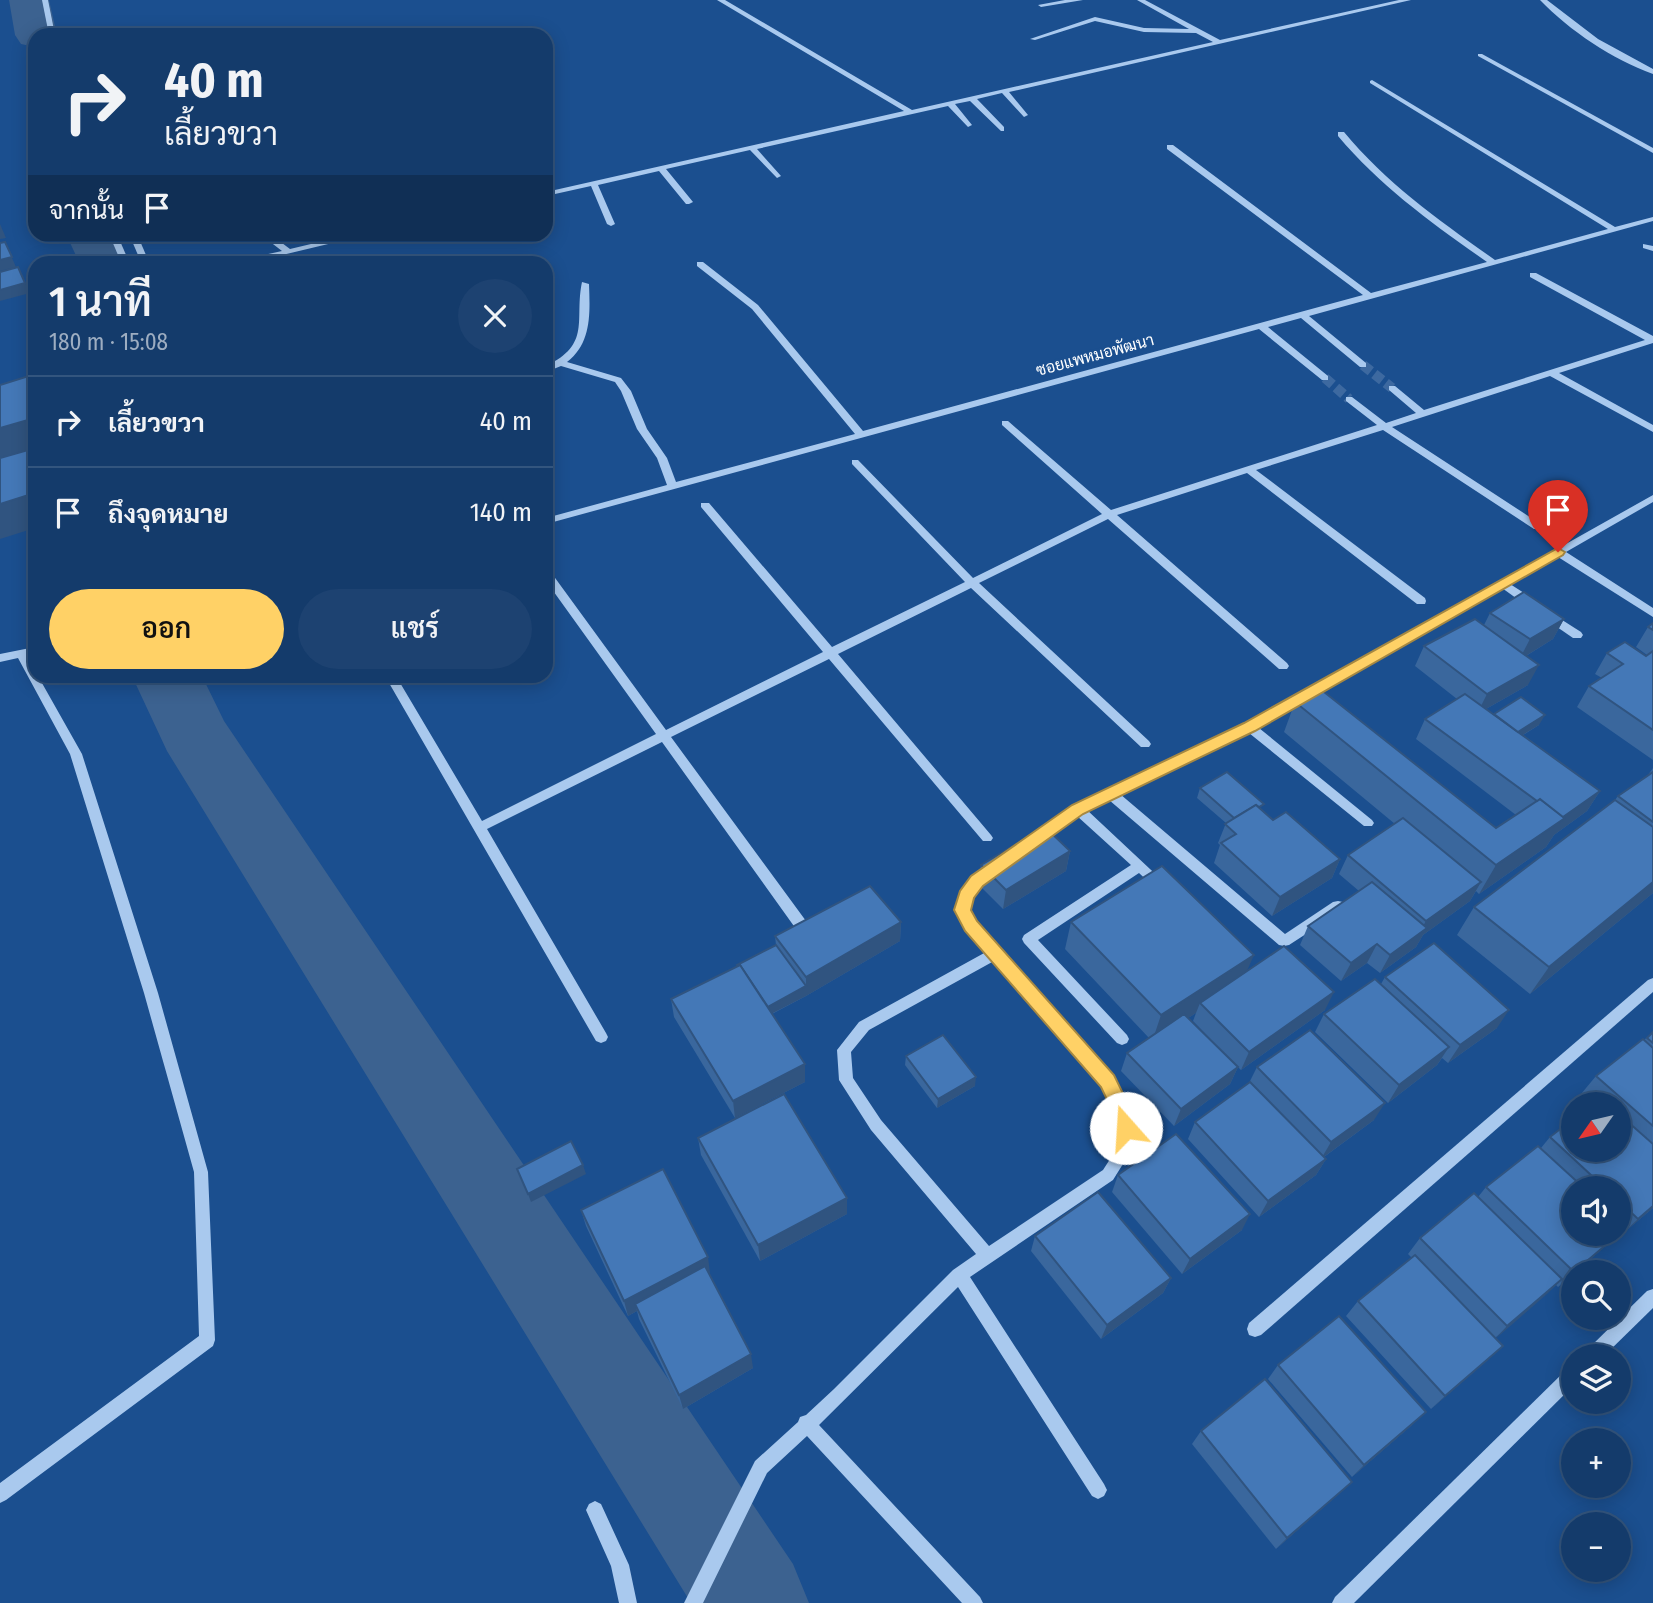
<!DOCTYPE html>
<html lang="th">
<meta charset="utf-8">
<style>
:root{--surface:#143b6b;--page:#1d4271;--text:#f1f3f6;--muted:#9dadc1;--line:#33557e;--accent:#ffd166}
body{margin:0;font-family:"Fira Sans Condensed",Sarabun,sans-serif;background:var(--page);color:var(--text);height:100vh;display:flex;flex-direction:column;font-size:26px;white-space:nowrap}
*{box-sizing:border-box;margin:0}
p{font-size:23px;color:var(--muted)}
.icon{flex:none;width:38px;height:38px;fill:none;stroke:currentColor;stroke-width:2;stroke-linecap:round;stroke-linejoin:round}
.map{position:relative;flex:1;overflow:hidden}
.sheet{position:absolute;left:28px;top:256px;width:525px;height:427px;display:flex;flex-direction:column;background:var(--surface);border-radius:21px;box-shadow:0 4px 18px #0003,0 0 0 2px var(--line)}
.sheet>*{flex:none}
.hud{position:absolute;left:28px;top:28px;width:525px;height:214px;border-radius:21px;box-shadow:0 4px 18px #0003,0 0 0 2px var(--line);background:#143b6b;color:var(--text);overflow:hidden}
.needle{width:46px;rotate:236deg}
.buttons{position:absolute;left:1561px;top:1092px;display:grid;gap:14px}
.buttons a{display:grid;place-items:center;width:70px;height:70px;border-radius:50%;background:var(--surface);box-shadow:0 4px 18px #0003,0 0 0 2px var(--line);font-size:35px}
.pin{position:absolute;display:grid;place-items:center;width:60px;height:60px;color:#fff;margin:-72px -30px;border-radius:50% 50% 50% 0;rotate:-45deg;box-shadow:0 0 7px #0007}
.pin .icon{rotate:45deg}
.me{position:absolute;width:77px;margin:-38px;rotate:341deg;stroke-linejoin:round;filter:drop-shadow(0 0 5px #0008)}
.turn{display:flex;align-items:center;gap:24px;height:147px;padding:0 21px;font-size:32px}
.turn .icon{width:91px;height:91px;stroke-width:2.5}
.turn b{display:block;font-size:49px;line-height:60px}
.then{display:flex;align-items:center;height:66px;padding:0 21px;background:#0003;gap:14px;font-size:26px}
.round{display:grid;place-items:center;flex:none;width:74px;height:74px;border-radius:37px;background:var(--page)}
.summary{display:flex;align-items:center;justify-content:space-between;height:119px;padding:0 21px}
h1{font-size:42px;font-weight:600;line-height:52px}
.primary-button{display:flex;gap:14px;margin-top:auto;padding:14px 21px}
.primary-button a{flex:1;height:80px;border-radius:42px;background:var(--accent);color:#111;font-size:28px;font-weight:600;line-height:80px;text-align:center}
.primary-button a+a{background:var(--page);color:var(--text)}
ul{padding:0;list-style:none}
li{display:flex;align-items:center;gap:21px;height:91px;padding:0 21px;border-top:2px solid var(--line)}
li div{flex:1}
li b{display:block;font-size:26px}
li em{font-style:normal}
.map>svg:first-child{display:block}
.lines{fill:none;stroke-linecap:round;stroke-linejoin:round}
.river{fill:#3c6290;fill-rule:evenodd}
.minor-tunnel{stroke:#3d69a0;stroke-width:10;stroke-dasharray:10 4.5;stroke-linecap:butt}
.minor{fill:#a9c9ee;fill-rule:evenodd}
.wall{fill:#3a679d;fill-rule:evenodd}
.shaded-wall{fill:#305480}
.building{fill:#4478b7;stroke:#305480;stroke-width:2}
.route{fill:#ffd166;stroke:#a68842;stroke-width:2}
.labels{text-anchor:middle;dominant-baseline:central;stroke-width:5;stroke-linejoin:round;paint-order:stroke}
.far-street-label{font-size:16px;fill:#fff;stroke:#1b4f8f}
</style>
<div class="map">
<svg width="1653" height="1603" viewBox="0 0 1653 1603">
<rect width="100%" height="100%" fill="#1b4f8f"/>
<g class="lines">
<g class="river">
<polygon points="9,0 49,0 57,35 35,35 35,47 21,44 15,35"/>
<polygon points="66,234 116,234 130,262 79,262"/>
<polygon points="132,676 202,676 224,721 793,1564 809,1603 691,1603 167,751"/>
</g>
<g class="minor-tunnel">
<polyline points="1363,365 1392,388"/>
<polyline points="1325,378 1349,399"/>
</g>
<g class="minor">
<polygon points="42,0 48,0 55,35 49,35"/>
<polygon points="717,0 725,0 912,110 1213,42 1196,33 1144,32 1095,21 1035,40 1030,39 1095,17 1144,28 1189,29 1137,0 1145,0 1220,40 1399,0 1411,0 1009,92 1028,115 1024,117 1002,93 977,99 1004,127 1004,131 1001,131 970,101 955,104 972,125 968,127 948,106 757,149 781,176 777,178 750,150 666,169 693,202 689,204 686,204 659,171 598,185 615,224 611,226 607,224 591,186 546,196 546,192 904,111"/>
<polygon points="1065,0 1083,0 1041,7 1038,5"/>
<path d="M1540,0H1547L1598,39L1653,69V74C1612,59 1570,31 1540,0Z"/>
<polygon points="1478,54 1482,54 1653,148 1653,153 1478,56"/>
<path d="M1372,80L1615,227L1653,217V221L1309,316L1366,363V367H1360L1301,318L1268,327L1328,376V380H1322L1259,329L546,524V518L667,485L657,458L637,429L621,391L615,382L561,366L546,372V366C592,344 574,320 582,282L589,284C590,312 592,343 567,362L621,378L631,391L647,429L667,458L676,482L855,434L752,309L697,266V262H703L758,305L863,431L1363,295L1167,149V145H1173L1371,293L1487,262C1433,224 1381,187 1338,136V132H1344C1387,184 1440,221 1495,260L1608,229L1370,83V81Z"/>
<polygon points="109,234 117,234 129,262 121,262"/>
<polygon points="129,234 137,234 149,262 141,262"/>
<polygon points="260,234 270,234 290,249 353,234 370,234 253,262 240,262 241,260 282,251"/>
<polygon points="1643,244 1653,246 1653,251 1643,248"/>
<polygon points="1530,273 1536,273 1653,336 1653,343 1559,373 1653,425 1653,432 1550,376 1392,427 1542,525 1542,529 1534,529 1383,430 1256,470 1425,598 1426,601 1425,604 1417,604 1247,473 1117,515 1287,663 1289,666 1287,669 1279,669 1108,519 979,583 1149,741 1151,744 1149,747 1141,747 971,588 838,654 991,835 993,838 991,841 983,841 829,659 671,737 806,921 808,925 806,929 801,930 796,929 662,742 487,829 606,1033 608,1037 606,1041 601,1043 596,1041 385,676 396,676 482,821 656,734 546,581 546,569 550,571 666,730 823,652 701,507 701,503 709,503 832,647 965,582 852,464 852,460 858,460 973,578 1102,514 1002,425 1002,421 1008,421 1111,510 1377,425 1346,401 1346,397 1352,397 1386,423 1416,413 1389,390 1389,386 1395,386 1424,410 1645,340 1530,277"/>
<polygon points="1653,495 1653,502 1566,552 1653,608 1653,617 1558,557 1510,584 1538,602 1539,605 1538,608 1530,608 1502,588 1259,728 1372,820 1374,823 1372,826 1364,826 1249,733 1120,794 1285,934 1333,902 1338,901 1343,902 1345,906 1343,910 1289,945 1284,946 1279,945 1109,800 1087,810 1166,884 1165,888 1155,888 1139,873 1038,940 1127,1035 1129,1039 1127,1043 1122,1045 1117,1043 1024,943 1022,939 1024,935 1131,865 1077,816 1041,841 1033,841 1031,838 1033,835 1074,806 1246,724"/>
<polygon points="1548,611 1581,632 1583,635 1581,638 1573,638 1544,618 1543,615"/>
<polygon points="35,647 35,655 28,656 35,669 35,676 38,676 82,754 158,993 208,1172 215,1340 213,1346 6,1500 0,1503 0,1483 199,1336 194,1172 144,993 70,754 18,658 0,662 0,654"/>
<path d="M991,866L996,867L997,871L977,892L969,910L976,922L1002,949L1003,953L1113,1076L1130,1112L1136,1143L1113,1180L970,1277L1104,1484L1107,1490L1104,1496L1098,1499L1092,1496L958,1287L819,1425L980,1597L983,1603H962L807,1436L767,1473L703,1603H684L755,1461L798,1422L800,1417L806,1415L834,1389L953,1270L976,1254L871,1130L839,1080L837,1050L859,1022L986,952L966,930L955,910C961,892 973,873 991,866ZM994,961L1103,1086L1116,1112L1121,1142L1103,1170L989,1246L881,1120L853,1078L851,1052L869,1030Z"/>
<polygon points="1653,978 1653,992 1261,1335 1255,1337 1249,1335 1247,1329 1249,1323 1648,980"/>
<polygon points="1653,1289 1653,1308 1604,1356 1585,1356 1587,1350 1647,1291"/>
<polygon points="1573,1367 1573,1386 1354,1603 1332,1603 1335,1597 1567,1369"/>
<polygon points="595,1501 601,1504 629,1565 637,1603 619,1603 611,1566 586,1510 589,1504"/>
</g>
</g>
<g class="wall">
<polygon points="1490,613 1564,619 1553,639 1526,656 1528,685 1486,709 1494,714 1539,725 1523,735 1600,791 1587,811 1554,835 1546,847 1479,894 1476,891 1470,901 1423,935 1416,947 1380,973 1367,963 1341,981 1300,945 1308,926 1359,891 1339,874 1348,855 1395,824 1284,732 1295,702 1496,828 1516,815 1416,739 1425,719 1457,699 1415,666 1424,646 1484,625"/>
<polygon points="1653,623 1653,760 1577,707 1589,686 1602,678 1595,674 1607,653 1646,656 1647,655 1636,647 1648,627"/>
<polygon points="1653,768 1653,893 1530,994 1457,935 1474,907 1615,800 1618,796 1648,775"/>
<polygon points="1200,788 1262,810 1273,820 1340,859 1332,878 1272,916 1214,863 1220,845 1218,843 1226,823 1197,798"/>
<polygon points="1070,851 1066,871 1003,909 978,884 981,865"/>
<polygon points="901,922 900,941 806,996 772,1014 805,1064 805,1082 735,1118 674,1017 671,999 737,967 776,945 775,936"/>
<path d="M1071,922L1247,971L1325,1010L1241,1070L1238,1067L1230,1084L1174,1126L1121,1071L1127,1053L1149,1038L1065,949ZM1196,1013L1193,1021L1220,1049L1188,1018Z"/>
<polygon points="1385,977 1497,1028 1448,1063 1442,1058 1437,1065 1388,1103 1315,1032 1324,1014 1381,984"/>
<path d="M1653,1032V1208L1621,1235L1620,1233L1576,1272H1573V1274L1558,1287L1556,1285L1495,1338L1503,1346L1431,1409L1346,1316L1358,1301L1412,1258L1408,1254L1420,1238L1478,1197L1486,1187L1541,1148L1550,1137L1619,1150V1104H1591L1581,1094L1596,1076L1644,1040ZM1573,1188H1619V1234Z"/>
<polygon points="906,1056 975,1086 937,1108 905,1065"/>
<polygon points="1257,1067 1374,1120 1324,1157 1326,1159 1316,1175 1259,1217 1188,1139 1195,1122 1249,1083"/>
<polygon points="698,1138 847,1198 847,1214 760,1261 701,1155"/>
<polygon points="1118,1175 1242,1230 1182,1274 1112,1192"/>
<polygon points="581,1210 710,1273 709,1274 753,1368 683,1409 639,1319 637,1311 628,1316 586,1226"/>
<polygon points="1035,1236 1171,1278 1163,1293 1101,1339 1031,1251"/>
<polygon points="1278,1365 1412,1425 1352,1477 1268,1379"/>
<polygon points="1201,1431 1352,1482 1276,1549 1192,1444"/>
</g>
<g class="shaded-wall">
<polygon points="0,224 6,238 0,239"/>
<polygon points="5,242 16,267 0,271 0,260"/>
<polygon points="18,267 30,293 0,301 0,290"/>
<polygon points="35,418 35,452 0,463 0,428"/>
<polygon points="35,493 35,528 0,539 0,504"/>
<polygon points="1564,619 1553,639 1519,660 1530,639"/>
<polygon points="1539,665 1528,685 1477,714 1487,694"/>
<polygon points="1545,715 1539,725 1511,742 1517,732"/>
<polygon points="1600,791 1587,811 1554,835 1546,847 1479,894 1496,865"/>
<polygon points="1070,851 1066,871 1003,909 1006,890"/>
<polygon points="1340,859 1332,878 1272,916 1280,897"/>
<polygon points="1481,882 1470,901 1423,935 1416,947 1380,973 1390,955 1419,933 1426,921"/>
<polygon points="1653,882 1653,893 1530,994 1549,967"/>
<polygon points="901,922 900,941 806,996 767,1016 767,1007 806,986 806,977"/>
<polygon points="1377,944 1367,963 1341,981 1351,963"/>
<polygon points="1254,955 1242,982 1200,1003 1196,1013 1152,1042 1161,1015"/>
<polygon points="1334,992 1325,1010 1241,1070 1249,1052"/>
<polygon points="1509,1010 1497,1028 1448,1063 1460,1045"/>
<polygon points="1449,1047 1437,1065 1388,1103 1399,1085"/>
<polygon points="805,1064 805,1082 735,1118 733,1101"/>
<polygon points="1238,1067 1230,1084 1174,1126 1181,1109"/>
<polygon points="976,1077 975,1086 937,1108 938,1099"/>
<polygon points="1385,1103 1374,1120 1321,1159 1331,1142"/>
<polygon points="1326,1159 1316,1175 1259,1217 1268,1201"/>
<polygon points="583,1165 586,1174 531,1202 528,1194"/>
<polygon points="847,1198 847,1214 760,1261 758,1245"/>
<polygon points="1653,1206 1653,1208 1621,1235 1638,1219"/>
<polygon points="1250,1214 1242,1230 1182,1274 1190,1259"/>
<polygon points="1627,1227 1576,1272 1574,1272"/>
<polygon points="708,1257 710,1273 638,1311 635,1304 637,1311 628,1316 624,1301"/>
<polygon points="1171,1278 1163,1293 1101,1339 1107,1325"/>
<polygon points="1562,1279 1547,1294 1493,1341 1507,1326"/>
<polygon points="1503,1346 1488,1360 1431,1409 1445,1396"/>
<polygon points="751,1354 753,1368 683,1409 679,1395"/>
<polygon points="1426,1412 1412,1425 1352,1477 1364,1465"/>
<polygon points="1352,1482 1340,1493 1276,1549 1287,1538"/>
</g>
<g class="building">
<polygon points="5,242 12,257 0,260 0,243"/>
<polygon points="18,267 25,283 0,290 0,272"/>
<polygon points="35,374 35,418 0,428 0,385"/>
<polygon points="35,448 35,493 0,504 0,458"/>
<polygon points="1524,592 1564,619 1530,639 1490,613"/>
<polygon points="1475,619 1539,665 1487,694 1424,646"/>
<polygon points="1653,623 1653,630 1648,627"/>
<polygon points="1625,642 1646,656 1653,651 1653,730 1589,686 1623,664 1607,653"/>
<polygon points="1319,688 1496,828 1540,799 1565,818 1496,865 1295,702"/>
<polygon points="1465,694 1600,791 1563,817 1540,799 1537,801 1425,719"/>
<polygon points="1521,697 1545,715 1518,732 1494,714"/>
<polygon points="1227,772 1264,804 1259,807 1256,805 1234,818 1200,788"/>
<polygon points="1653,772 1653,822 1618,796"/>
<polygon points="1615,800 1653,827 1653,882 1549,967 1474,907"/>
<polygon points="1256,805 1273,820 1286,812 1340,859 1280,897 1221,843 1236,834 1225,824"/>
<polygon points="1403,818 1481,882 1426,921 1348,855"/>
<polygon points="1045,827 1070,851 1006,890 981,865"/>
<polygon points="1162,866 1254,955 1161,1015 1071,922"/>
<polygon points="1372,882 1427,928 1390,955 1377,944 1351,963 1308,926"/>
<polygon points="870,886 901,922 806,977 775,936"/>
<polygon points="1434,943 1509,1010 1460,1045 1385,977"/>
<polygon points="776,945 806,986 768,1007 740,965 738,966 737,965"/>
<polygon points="1284,946 1334,992 1249,1052 1200,1003"/>
<polygon points="740,965 805,1064 733,1101 671,999"/>
<polygon points="1375,979 1449,1047 1399,1085 1324,1014"/>
<polygon points="1184,1014 1238,1067 1181,1109 1127,1053"/>
<polygon points="1310,1030 1385,1103 1331,1142 1257,1067"/>
<polygon points="1653,1032 1653,1043 1647,1038"/>
<polygon points="943,1035 976,1077 938,1099 906,1056"/>
<polygon points="1643,1039 1653,1048 1653,1126 1596,1076"/>
<polygon points="1250,1082 1326,1159 1268,1201 1195,1122"/>
<polygon points="784,1094 847,1198 758,1245 698,1138"/>
<polygon points="1600,1098 1607,1104 1591,1104"/>
<polygon points="1619,1114 1653,1144 1653,1206 1638,1219 1619,1201 1619,1188 1605,1188 1550,1137 1573,1119 1573,1150 1619,1150"/>
<polygon points="1176,1134 1250,1214 1190,1259 1118,1175"/>
<polygon points="571,1141 583,1165 528,1194 517,1169"/>
<polygon points="1538,1146 1584,1188 1573,1188 1573,1234 1619,1234 1619,1220 1627,1227 1574,1272 1486,1187"/>
<polygon points="663,1169 708,1257 624,1301 581,1210"/>
<polygon points="1098,1192 1171,1278 1107,1325 1035,1236"/>
<polygon points="1474,1193 1562,1279 1507,1326 1420,1238"/>
<polygon points="1415,1255 1503,1346 1445,1396 1358,1301"/>
<polygon points="705,1266 751,1354 679,1395 635,1304"/>
<polygon points="1339,1316 1426,1412 1364,1465 1278,1365"/>
<polygon points="1265,1379 1352,1482 1287,1538 1201,1431"/>
</g>
<polygon class="route" points="1558,548 1565,552 1563,555 1255,731 1083,814 983,886 974,898 971,910 977,921 1114,1075 1132,1112 1135,1128 1132,1134 1126,1136 1119,1134 1113,1112 1101,1087 965,931 954,910 960,891 971,876 1072,805 1244,723"/>
<g class="labels">
<g class="far-street-label">
<text transform="translate(1095 355) rotate(-15)">ซอยแพหมอพัฒนา</text>
</g>
</g>
</svg>
<div class="buttons">
<a><svg class="needle" viewBox="-14 -14 28 28"><path d="M0-13l5 13h-10z" fill="#e53935"/><path d="M0 13l5-13h-10z" fill="#9dadc1"/></svg></a>
<a><svg class="icon" aria-label="sound" viewBox="0 0 24 24"><path d="M4 9h4l5-4v14l-5-4H4zM17 9q2 3 0 6"/></svg></a>
<a><svg class="icon" aria-label="search" viewBox="0 0 24 24"><circle cx="10" cy="10" r="6"/><path d="M15 15l6 6"/></svg></a>
<a><svg class="icon" aria-label="layers" viewBox="0 0 24 24"><path d="M12 4l9 5-9 5-9-5zM3 14l9 5 9-5"/></svg></a>
<a>+</a>
<a>−</a>
</div>
<div class="pin" style="left:1558px;top:552px;background:#d93025"><svg class="icon" aria-label="arrive" viewBox="0 0 24 24"><path d="M6 21V4h12l-3 4 3 4H6"/></svg></div>
<svg class="me" style="left:1126px;top:1128px" viewBox="-20 -20 40 40"><circle r="19" fill="#fff"/><path d="M0-13L10 11 0 6-10 11z" fill="#ffd166"/></svg>
<div class="hud">
<div class="turn"><svg class="icon" aria-label="right" viewBox="0 0 24 24"><path d="M7 20v-9h11M14 6l5 5-5 5"/></svg><div><b>40 m</b>เลี้ยวขวา</div></div>
<div class="then">จากนั้น<svg class="icon" aria-label="arrive" viewBox="0 0 24 24"><path d="M6 21V4h12l-3 4 3 4H6"/></svg></div>
</div>
<section class="sheet">
<div class="summary"><div><h1>1 นาที</h1><p>180 m · 15:08</p></div><a class="round"><svg class="icon" aria-label="close" viewBox="0 0 24 24"><path d="M6 6l12 12M18 6L6 18"/></svg></a></div>
<ul>
<li><svg class="icon" aria-label="right" viewBox="0 0 24 24"><path d="M7 20v-9h11M14 6l5 5-5 5"/></svg><div><b>เลี้ยวขวา</b></div><em>40 m</em></li>
<li><svg class="icon" aria-label="arrive" viewBox="0 0 24 24"><path d="M6 21V4h12l-3 4 3 4H6"/></svg><div><b>ถึงจุดหมาย</b></div><em>140 m</em></li>
</ul>
<div class="primary-button"><a>ออก</a><a>แชร์</a></div>
</section>
</div>
